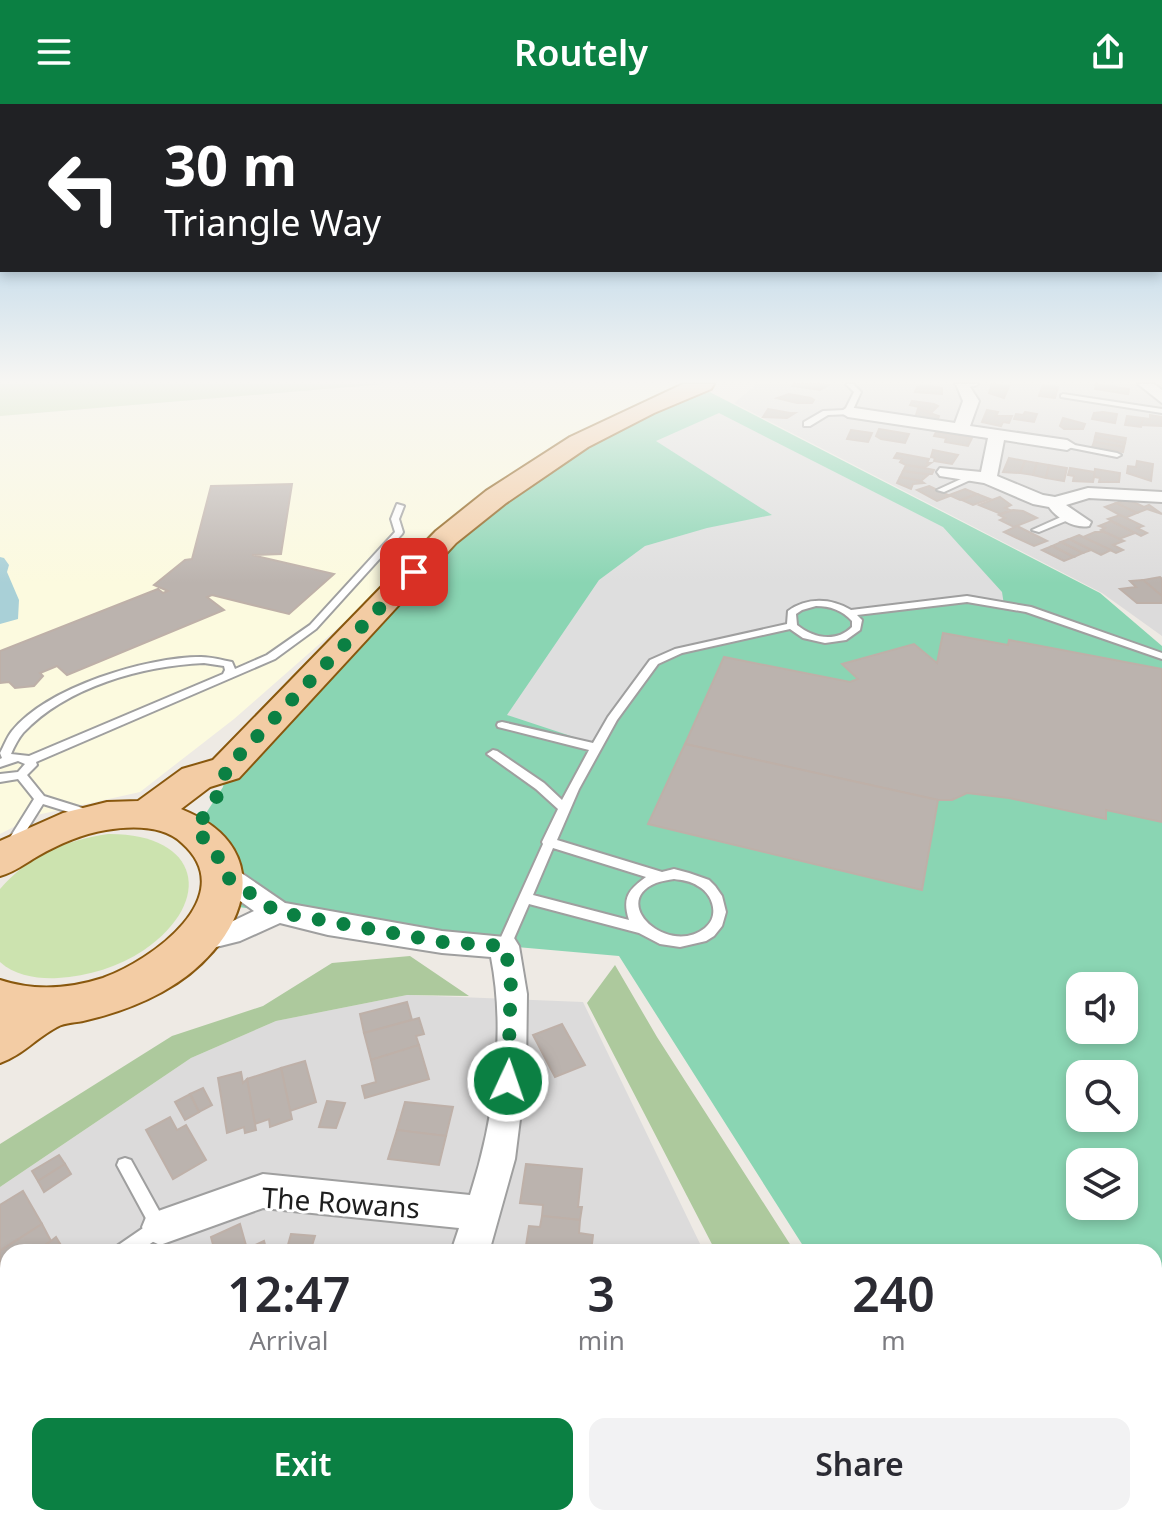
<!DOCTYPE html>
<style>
:root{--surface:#fff;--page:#f2f2f3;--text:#2b2b33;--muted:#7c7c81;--accent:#0b8043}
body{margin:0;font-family:"Noto Sans",sans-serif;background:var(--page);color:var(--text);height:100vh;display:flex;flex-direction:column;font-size:30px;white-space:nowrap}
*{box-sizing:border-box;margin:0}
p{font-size:26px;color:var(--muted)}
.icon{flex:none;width:44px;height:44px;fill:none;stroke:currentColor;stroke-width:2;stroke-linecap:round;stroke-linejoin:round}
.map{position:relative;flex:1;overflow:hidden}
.drawer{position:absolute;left:0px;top:1140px;width:1162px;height:282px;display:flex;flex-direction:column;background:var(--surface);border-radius:24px 24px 0 0;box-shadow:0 4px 12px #0003}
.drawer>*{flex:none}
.top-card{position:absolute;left:0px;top:0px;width:1162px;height:168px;box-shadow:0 4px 12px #0003;background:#202124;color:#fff;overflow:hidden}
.controls{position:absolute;left:1066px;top:868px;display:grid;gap:16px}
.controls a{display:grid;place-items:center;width:72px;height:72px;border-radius:16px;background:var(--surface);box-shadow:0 4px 12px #0003;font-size:40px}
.pin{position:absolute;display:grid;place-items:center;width:68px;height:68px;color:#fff;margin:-34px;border-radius:16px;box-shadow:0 4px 12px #0006}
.me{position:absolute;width:88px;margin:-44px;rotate:3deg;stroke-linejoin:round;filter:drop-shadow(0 0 6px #0008)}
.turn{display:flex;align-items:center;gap:28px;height:168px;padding:0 32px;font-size:36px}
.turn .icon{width:104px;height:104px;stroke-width:2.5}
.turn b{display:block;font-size:56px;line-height:68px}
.eta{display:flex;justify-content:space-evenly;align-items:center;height:136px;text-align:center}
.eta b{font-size:48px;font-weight:600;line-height:56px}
.cta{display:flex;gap:16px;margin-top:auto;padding:16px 32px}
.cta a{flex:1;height:92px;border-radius:16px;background:var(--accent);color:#fff;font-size:32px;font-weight:600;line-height:92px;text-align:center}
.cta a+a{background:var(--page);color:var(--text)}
header{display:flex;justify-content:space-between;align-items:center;height:104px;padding:0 32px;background:var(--accent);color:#fff;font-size:36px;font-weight:600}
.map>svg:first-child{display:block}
.residential{fill:#dcdbdb}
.education{fill:#fcfadf}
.grass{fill:#cce3af}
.forest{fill:#adc99d}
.pitch{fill:#8ad5b3;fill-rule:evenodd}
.parking{fill:#dedede}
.water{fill:#a9d0d7}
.building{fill:#bbb3ae;stroke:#beb0a8;stroke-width:2}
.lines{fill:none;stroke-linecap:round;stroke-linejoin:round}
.lane-casing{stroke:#9f9f9f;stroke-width:4}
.street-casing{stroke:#9f9f9f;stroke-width:4}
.primary-casing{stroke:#89580e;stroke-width:4}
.lane{fill:#fff;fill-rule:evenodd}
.street{fill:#fff;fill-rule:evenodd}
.primary{fill:#f3cca4;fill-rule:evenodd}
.route{stroke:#0b8043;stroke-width:14;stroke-dasharray:0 25.2}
.labels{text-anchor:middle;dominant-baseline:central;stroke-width:6;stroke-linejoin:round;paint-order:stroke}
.near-street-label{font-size:28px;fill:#1e1e1e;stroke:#fff}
</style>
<header><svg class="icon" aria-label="menu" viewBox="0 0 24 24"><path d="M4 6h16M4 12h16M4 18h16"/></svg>Routely<svg class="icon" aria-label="share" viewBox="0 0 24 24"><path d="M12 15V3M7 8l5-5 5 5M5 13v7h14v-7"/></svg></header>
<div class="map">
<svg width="1162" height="1421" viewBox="0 0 1162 1421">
<rect width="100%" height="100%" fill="#eeeae4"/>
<g class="residential">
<polygon points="757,280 1162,280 1162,532 1102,489 734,299"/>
<polygon points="407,891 583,898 704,1148 8,1148 8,1414 832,1414 835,1421 0,1421 0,1083 191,954 276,917"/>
</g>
<polygon class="education" points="385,280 686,280 495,386 234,615 140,688 37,711 0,730 0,312"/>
<g class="grass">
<polygon points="0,280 385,280 0,312"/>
<path d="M108,730C199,729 216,796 144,846C119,863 88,872 58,874C38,875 15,872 0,858V785C28,752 66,736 108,730Z"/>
</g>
<g class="forest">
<polygon points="410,852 469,892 407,891 276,917 191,954 0,1083 0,1040 172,932 263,902 332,859"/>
<polygon points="615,861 657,933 795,1148 716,1148 587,899"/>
<polygon points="1162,1265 1162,1392 1154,1395 1154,1269"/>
<polygon points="853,1414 1110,1414 1093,1421 857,1421"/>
</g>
<path class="pitch" d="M698,282L1100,489L1162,542V1251L1154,1255V1148H807L619,852L504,842L219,800L195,726L223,683L226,665L446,433L579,338ZM1080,882H1124V926H1080ZM1080,970H1124V1014H1080ZM1080,1058H1124V1102H1080Z"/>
<polygon class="parking" points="719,309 943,423 1002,488 1004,501 967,495 851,509 829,500 796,504 792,522 679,547 654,558 598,641 507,611 599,476 645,442 707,424 772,411 656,337"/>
<polygon class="water" points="0,453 4,454 9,461 7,468 19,496 18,515 0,520"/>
<g class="building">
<polygon points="794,280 820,280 829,281 820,286 793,282"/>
<polygon points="992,280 1009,282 1004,294 989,289"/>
<polygon points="1096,280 1129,285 1128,290 1095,285"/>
<polygon points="1043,281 1058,283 1055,294 1039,292"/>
<polygon points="928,282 942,284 942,290 915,288 917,283"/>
<polygon points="789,290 811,294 814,296 812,299 797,299 777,294"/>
<polygon points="912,297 934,300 938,302 932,308 918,305 919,303 910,301"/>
<polygon points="768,305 790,309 795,309 787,314 763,313"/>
<polygon points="918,305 939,312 937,317 915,314"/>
<polygon points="987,306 998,308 996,312 1012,312 1009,319 1003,318 1001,322 982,318"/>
<polygon points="1025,308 1037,310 1034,318 1014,315 1016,310 1023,311"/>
<polygon points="1103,308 1117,310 1115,319 1092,315 1094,309"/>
<polygon points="1150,311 1162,313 1162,322 1141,321 1143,314 1150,315"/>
<polygon points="1127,312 1143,314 1141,323 1125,321"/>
<polygon points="1063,314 1085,320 1083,325 1064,325 1060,322"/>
<polygon points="879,325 909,330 905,339 881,335 876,332"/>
<polygon points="851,326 872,329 868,338 847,335"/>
<polygon points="936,328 972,334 968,342 945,338 946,334 934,332"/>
<polygon points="1096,329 1126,334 1125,339 1095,333"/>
<polygon points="1095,333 1125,339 1124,343 1094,338"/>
<polygon points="1094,338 1124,343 1123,348 1092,343"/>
<polygon points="933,346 958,351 952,360 934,357 935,354 931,353"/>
<polygon points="897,349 929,355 927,359 931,359 924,364 906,361 900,358 902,355 894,354"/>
<polygon points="1009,354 1025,357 1020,369 1003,368"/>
<polygon points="1025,357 1037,359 1033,371 1020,369"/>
<polygon points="1137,357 1153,360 1151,377 1127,369 1128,362 1136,363"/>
<polygon points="1037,359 1049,361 1046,374 1033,371"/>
<polygon points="906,361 924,364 934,366 932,370 924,370 903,367"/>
<polygon points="1049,361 1067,364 1064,377 1046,374"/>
<polygon points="1070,364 1095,368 1093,378 1073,377 1074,372 1068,371"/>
<polygon points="1095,365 1120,369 1119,378 1099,378 1100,374 1094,373"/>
<polygon points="903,367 924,370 928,371 921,377 900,373"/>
<polygon points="900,373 921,377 924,379 913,380 911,385 897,379"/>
<polygon points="292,380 281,450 252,451 334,470 289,510 212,491 207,493 224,506 67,571 57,562 40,569 43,572 34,582 15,584 9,578 0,579 0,547 158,485 163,489 168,487 154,481 185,456 192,455 211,382"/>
<polygon points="929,382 950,392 937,397 917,386"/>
<polygon points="965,385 977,390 960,396 949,391"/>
<polygon points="977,390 990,395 973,401 962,396"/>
<polygon points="1000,393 1011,401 1005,404 1010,406 1001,410 979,401"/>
<polygon points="1127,395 1144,403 1149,401 1162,410 1147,405 1137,409 1116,399"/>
<polygon points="1116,399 1137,409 1125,414 1105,403"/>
<polygon points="1013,406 1023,407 1037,414 1014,423 1000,416 1005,414 999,411"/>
<polygon points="1120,411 1143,422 1137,424 1147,429 1141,432 1108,415"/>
<polygon points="1111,417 1135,429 1119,435 1101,426 1105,424 1099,422"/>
<polygon points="1017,422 1047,437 1034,442 1004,428"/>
<polygon points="1095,428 1104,428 1124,437 1113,441 1123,446 1116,449 1083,433"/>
<polygon points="1079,431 1083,433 1111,446 1101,451 1069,435"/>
<polygon points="1069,435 1091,446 1083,449 1061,438"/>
<polygon points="1061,438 1083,449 1074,453 1052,442"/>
<polygon points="1052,442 1074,453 1064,457 1042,446"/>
<polygon points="1160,473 1162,475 1162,492 1143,476"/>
<polygon points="1143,476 1162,492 1162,499 1137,499 1120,485 1136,483 1130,477"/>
<polygon points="943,529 1008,541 1009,536 1162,565 1162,718 1106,706 1106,715 1009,694 967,689 952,696 938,696 685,640 724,553 850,578 858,575 842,560 914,540 937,559"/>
<polygon points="685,640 938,696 922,786 648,720"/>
<polygon points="407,898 412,916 364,929 360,910"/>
<polygon points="419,914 424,930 416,932 419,941 371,956 364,929"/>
<polygon points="562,920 585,961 555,973 533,931"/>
<polygon points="419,941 429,975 365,994 362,982 376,978 371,956"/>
<polygon points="305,957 316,998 290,1007 281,964"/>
<polygon points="281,964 292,1015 270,1023 269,1015 255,1020 247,975"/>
<polygon points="241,968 243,979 247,975 256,1026 245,1029 244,1023 227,1029 218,974"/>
<polygon points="203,984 212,1001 199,1008 190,990"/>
<polygon points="190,990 199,1008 185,1016 175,998"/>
<polygon points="327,997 345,999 336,1024 319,1023"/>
<polygon points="405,998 453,1003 446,1032 397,1026"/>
<polygon points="170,1013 177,1026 186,1021 206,1056 173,1075 146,1026"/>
<polygon points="397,1026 446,1032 439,1061 388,1055"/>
<polygon points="59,1051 65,1060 38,1077 32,1067"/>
<polygon points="65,1060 71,1070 44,1088 38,1077"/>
<polygon points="526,1060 582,1065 578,1103 582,1103 580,1116 542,1112 543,1101 520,1099"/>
<polygon points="23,1087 42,1120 0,1147 0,1101"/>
<polygon points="542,1112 580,1116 579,1129 593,1131 591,1148 525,1148 529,1122 540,1123"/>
<polygon points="42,1120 51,1137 35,1148 8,1148 8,1166 0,1171 0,1147"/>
<polygon points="240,1120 247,1145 264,1137 267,1148 215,1148 211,1133"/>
<polygon points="291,1130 315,1132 310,1148 286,1148"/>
<polygon points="56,1133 65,1148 35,1148 51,1137"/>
<polygon points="8,1285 8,1332 6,1333 0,1317 0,1290"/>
<polygon points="49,1414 82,1414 73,1421 52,1421"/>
<polygon points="101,1414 122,1414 119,1421 98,1421"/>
<polygon points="141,1414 177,1414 188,1417 186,1421 138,1421"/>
<polygon points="470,1414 547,1414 545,1421 468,1421"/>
<polygon points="639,1414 677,1414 676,1421 638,1421"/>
<polygon points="677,1414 710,1414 709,1421 676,1421"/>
<polygon points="710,1414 761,1414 761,1421 709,1421"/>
</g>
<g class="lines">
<defs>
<g id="lane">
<polygon points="846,280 853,280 861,288 851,310 828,311 810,322 804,322 804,318 823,307 845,306 854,288"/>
<path d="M955,280H978C973,284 960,284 955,280Z"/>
<polygon points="1063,290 1162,305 1162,309 1061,293 1061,291"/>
<polygon points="1064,339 1117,349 1121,351 1117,353 1067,343 1063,341"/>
<polygon points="972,370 979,372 944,388 937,386"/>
<path d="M397,400L404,402L399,415L403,428L402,430L316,525L275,555L36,658L37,661L27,671L44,692L92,707L94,710L88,714L43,700L16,743H8L6,740L34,695L18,675L0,678V670L18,668L25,660L18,657L0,663V655L2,654L0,649C4,642 7,633 12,627C48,583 146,553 201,553C211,553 222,556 232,558L235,565L267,551L310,521L395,428L391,415ZM204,559L224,562L225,566L223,570L29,652L11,650C14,643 18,635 23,629C67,582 143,562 204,559Z"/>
<polygon points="1070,409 1073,410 1073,414 1039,428 1032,426"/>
<path d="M967,492L1031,503L1162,549V555L1026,508L967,498L857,511L862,516L860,526L846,536L825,539L803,534L790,525L682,549L658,560L617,616L579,685L557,736L662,768L674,765L689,769L709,776L715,782L722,792L726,808L722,822L714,832L706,837L680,843L660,840L639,829L529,800L509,846L504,847L499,846L497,842L543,740L542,738L558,705L536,685L487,650L493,646L497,647L544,679L562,696L589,646L498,623L497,621L498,619L502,618L593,639L608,613L650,556L675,545L787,520L788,507C807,493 831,494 851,506ZM816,502C830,502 842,506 852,517V523C836,539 813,534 797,521L796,510L802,506ZM553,744L646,773C628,786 622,794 629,816L533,791ZM674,775C682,776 691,777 698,782C713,790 720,812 705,824C669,853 608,799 656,779C661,777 668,776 674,775Z"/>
<polygon points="125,1054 131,1056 168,1123 166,1129 138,1148 114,1148 117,1142 149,1120 117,1061 119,1056"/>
</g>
<g id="street">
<path d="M956,280H968L979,297L970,322L1067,336L1075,341L1067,346L1004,336L997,372L1043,391L1055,393L1088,384L1162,388V398L1089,394L1066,401L1091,418L1089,422C1075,425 1056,414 1049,403L1033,400L984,379L940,372L937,368L940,364L981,368L988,334L848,313L840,308L848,303L955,319L963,297Z"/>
<polygon points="1138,280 1154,280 1162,286 1162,299"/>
<path d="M224,761L234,764L285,799L442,827L514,834L519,842L527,890L526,967L515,1055L489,1148H451L459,1124L263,1104L160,1141L147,1135L142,1123L147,1111L263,1070L470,1091C494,1017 506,929 491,853L442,849L328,831L280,819L240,837L196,848L186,845L181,837L186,829L233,817L254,807L214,778L210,771L214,764Z"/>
<polygon points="411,1414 455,1414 454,1421 410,1421"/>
</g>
<path id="primary" d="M683,280H714L711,285L654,309L588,343L506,399L456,439L239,674L210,683L181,705C287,747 240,846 162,888C138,901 113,910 87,916C77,919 65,918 57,923C36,934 23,951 0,959V876C33,887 69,885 103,874C151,857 242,792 182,739C163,721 131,722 106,726C82,730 59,740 38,752C24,760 15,768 0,772V737L63,709L107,698L138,697L182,665L213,656L436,427L486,387L570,333Z"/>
</defs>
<use href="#lane" class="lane-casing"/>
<use href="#street" class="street-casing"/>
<use href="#primary" class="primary-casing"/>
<use href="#lane" class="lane"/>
<use href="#street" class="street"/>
<use href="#primary" class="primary"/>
</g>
<linearGradient id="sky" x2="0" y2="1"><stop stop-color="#8fbfe1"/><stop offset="0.58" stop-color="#f7f6f3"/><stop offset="1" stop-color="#f7f6f3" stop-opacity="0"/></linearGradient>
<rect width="1162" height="479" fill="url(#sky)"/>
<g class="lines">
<polyline class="route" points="414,468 226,665 223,683 195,726 215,745 224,771 277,808 442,838 504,842 511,871 508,977"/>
</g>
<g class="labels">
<g class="near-street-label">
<text transform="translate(341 1098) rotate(4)">The Rowans</text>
</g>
</g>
</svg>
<div class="controls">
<a><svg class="icon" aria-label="sound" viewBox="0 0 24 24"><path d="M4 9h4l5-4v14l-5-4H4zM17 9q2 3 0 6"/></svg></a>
<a><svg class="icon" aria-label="search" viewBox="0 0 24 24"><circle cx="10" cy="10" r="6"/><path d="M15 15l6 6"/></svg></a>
<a><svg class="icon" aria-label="layers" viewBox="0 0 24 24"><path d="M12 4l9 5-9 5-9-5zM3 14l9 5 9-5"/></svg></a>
</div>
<div class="pin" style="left:414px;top:468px;background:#d93025"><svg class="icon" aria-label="arrive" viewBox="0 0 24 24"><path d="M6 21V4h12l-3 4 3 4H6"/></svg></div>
<svg class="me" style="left:508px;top:977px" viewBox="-20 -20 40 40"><circle r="17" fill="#0b8043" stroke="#fff" stroke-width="3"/><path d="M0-11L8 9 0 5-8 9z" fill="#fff"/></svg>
<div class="top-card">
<div class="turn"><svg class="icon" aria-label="left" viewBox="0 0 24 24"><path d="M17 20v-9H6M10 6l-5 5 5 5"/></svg><div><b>30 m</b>Triangle Way</div></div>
</div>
<section class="drawer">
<div class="eta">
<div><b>12:47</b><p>Arrival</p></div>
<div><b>3</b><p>min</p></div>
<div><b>240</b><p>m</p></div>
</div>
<div class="cta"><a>Exit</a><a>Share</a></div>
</section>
</div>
